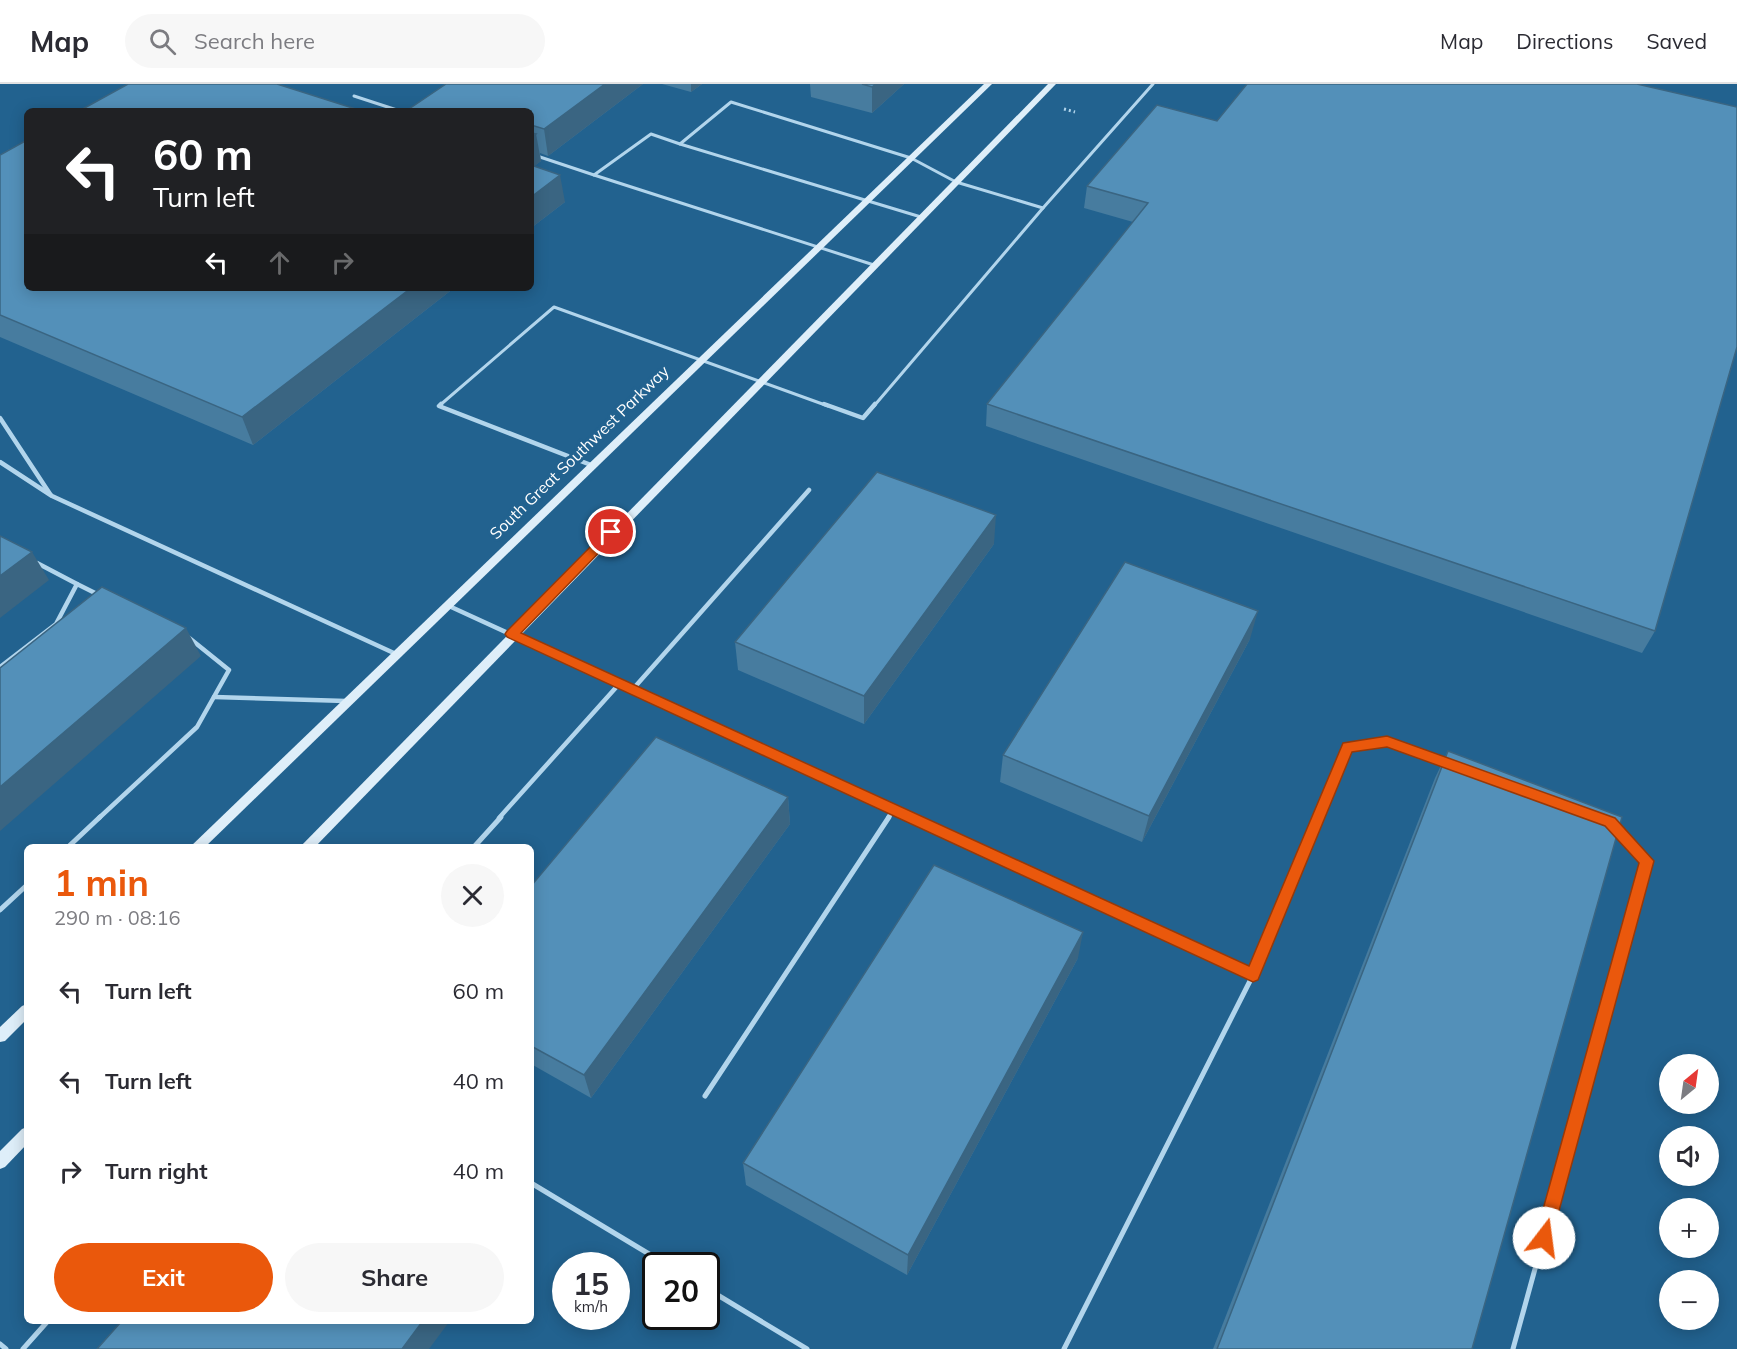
<!DOCTYPE html>
<meta charset="utf-8">
<style>
:root{--surface:#fff;--page:#f7f7f7;--text:#2b2b33;--muted:#7c7c81;--line:#e1e1e2;--accent:#ea580c}
body{margin:0;font-family:Mulish,sans-serif;background:var(--page);color:var(--text);height:100vh;display:flex;flex-direction:column;font-size:22px;white-space:nowrap}
*{box-sizing:border-box;margin:0}
p{font-size:20px;color:var(--muted)}
.icon{flex:none;width:33px;height:33px;fill:none;stroke:currentColor;stroke-width:2;stroke-linecap:round;stroke-linejoin:round}
.map{position:relative;flex:1;overflow:hidden}
.details{position:absolute;left:24px;top:760px;width:510px;height:480px;display:flex;flex-direction:column;background:var(--surface);border-radius:9px;box-shadow:0 3px 15px #0003}
.details>*{flex:none}
.banner{position:absolute;left:24px;top:24px;width:510px;height:183px;border-radius:9px;box-shadow:0 3px 15px #0003;background:#202124;color:#fff;overflow:hidden}
.needle{width:39px;rotate:29deg}
.controls{position:absolute;left:1659px;top:970px;display:grid;gap:12px}
.controls a{display:grid;place-items:center;width:60px;height:60px;border-radius:50%;background:var(--surface);box-shadow:0 3px 15px #0003;font-size:30px}
.speed{position:absolute;left:552px;top:1168px;display:flex;gap:12px;font-size:30px;font-weight:700;text-align:center}
.speed>*{display:grid;place-content:center;width:78px;height:78px;border-radius:50%;background:var(--surface);box-shadow:0 3px 15px #0003;line-height:1}
.speed small{font-size:15px;font-weight:400}
.speed .limit{border:3px solid #111;border-radius:9px;background:#fff;color:#111}
.pin{position:absolute;display:grid;place-items:center;width:51px;height:51px;color:#fff;margin:-26px;border:3px solid #fff;border-radius:50%;box-shadow:0 2px 6px #0007}
.me{position:absolute;width:66px;margin:-33px;rotate:15deg;stroke-linejoin:round;filter:drop-shadow(0 0 4px #0008)}
.turn{display:flex;align-items:center;gap:21px;height:126px;padding:0 30px;font-size:27px}
.turn .icon{width:78px;height:78px;stroke-width:2.5}
.turn b{display:block;font-size:42px;line-height:51px}
.lanes{display:flex;align-items:center;height:57px;padding:0 30px;background:#0003;justify-content:center;gap:30px;direction:ltr}
.lanes .off{opacity:.35}
.round{display:grid;place-items:center;flex:none;width:63px;height:63px;border-radius:32px;background:var(--page)}
.summary{display:flex;align-items:center;justify-content:space-between;height:102px;padding:0 30px}
h1{font-size:36px;font-weight:700;line-height:45px;color:var(--accent)}
.cta{display:flex;gap:12px;margin-top:auto;padding:12px 30px}
.cta a{flex:1;height:69px;border-radius:36px;background:var(--accent);color:#fff;font-size:24px;font-weight:700;line-height:69px;text-align:center}
.cta a+a{background:var(--page);color:var(--text)}
ul{padding:0;list-style:none}
li{display:flex;align-items:center;gap:18px;height:90px;padding:0 30px}
li div{flex:1}
li b{display:block;font-size:22px}
li em{font-style:normal}
header{display:flex;align-items:center;gap:36px;box-sizing:border-box;height:84px;padding:0 30px;background:var(--surface);border-bottom:2px solid var(--line)}
header strong{font-size:28px}
nav{display:flex;gap:33px;margin-inline-start:auto;font-size:21px}
.search{width:420px;height:54px;background:var(--page);display:flex;align-items:center;gap:15px;box-sizing:border-box;padding:0 21px;border-radius:33px;color:var(--muted);font-size:22px}
.map>svg:first-child{display:block}
.lines{fill:none;stroke-linecap:round;stroke-linejoin:round}
.path{stroke:#b2d5ec;stroke-width:3;stroke-dasharray:2 3;stroke-linecap:butt}
.service-far2{stroke:#b2d5ec;stroke-width:3}
.service-far1{stroke:#b2d5ec;stroke-width:4.5}
.service{stroke:#b2d5ec;stroke-width:5}
.secondary{fill:#deeef9;fill-rule:evenodd}
.wall{fill:#477c9f}
.shaded-wall{fill:#3a6582}
.building{fill:#5390b9;stroke:#3a6582;stroke-width:1.5}
.route{fill:#ea580c;stroke:#983908;stroke-width:1.5}
.labels{text-anchor:middle;dominant-baseline:central;stroke-width:6;stroke-linejoin:round;paint-order:stroke}
.street-label{font-size:16px;fill:#fff;stroke:#22628f}
</style>
<header>
<strong>Map</strong>
<div class="search"><svg class="icon" aria-label="search" viewBox="0 0 24 24"><circle cx="10" cy="10" r="6"/><path d="M15 15l6 6"/></svg>Search here</div>
<nav><a>Map</a><a>Directions</a><a>Saved</a></nav>
</header>
<div class="map">
<svg width="1737" height="1265" viewBox="0 0 1737 1265">
<rect width="100%" height="100%" fill="#22628f"/>
<g class="lines">
<polyline class="path" points="1064,25 1075,28"/>
<g class="service-far2">
<polyline points="354,12 400,27"/>
<polyline points="680,60 651,50 594,91 874,181"/>
<polyline points="531,70 594,91"/>
<polyline points="1043,124 1153,0"/>
<polyline points="439,322 554,223 828,322"/>
<polyline points="874,322 1043,124 956,98 911,74 731,18 680,60 921,133"/>
</g>
<g class="service-far1">
<polyline points="441,320 439,322 591,381"/>
<polyline points="824,320 863,334 875,320"/>
<polyline points="0,334 50,410"/>
<polyline points="0,378 52,412 396,570"/>
<polyline points="77,500 99,511"/>
<polyline points="449,522 912,734"/>
<polyline points="0,583 56,540 77,500 37,479"/>
<polyline points="633,605 809,406"/>
<polyline points="214,613 346,617"/>
<polyline points="99,734 197,643 229,586 188,553"/>
<polyline points="499,734 620,599"/>
<polyline points="888,734 894,725"/>
<polyline points="1318,734 1347,663 1387,658 1449,680"/>
</g>
<g class="service">
<polyline points="909,733 1253,891 1318,733"/>
<polyline points="67,764 100,733"/>
<polyline points="473,764 501,733"/>
<polyline points="0,826 27,801"/>
<polyline points="705,1012 889,733"/>
<polyline points="531,1099 669,1182"/>
<polyline points="706,1204 807,1265"/>
<polyline points="0,1260 6,1265"/>
<polyline points="23,1265 47,1238"/>
<polyline points="1064,1265 1253,891"/>
<polyline points="1513,1265 1647,777 1615,744"/>
</g>
<g class="secondary">
<polygon points="984,0 992,0 204,764 189,764"/>
<polygon points="1048,0 1056,0 314,764 299,764"/>
<polygon points="27,920 27,935 5,957 0,958 0,943 22,922"/>
<polygon points="27,1043 27,1060 5,1083 0,1085 0,1067 22,1045"/>
</g>
</g>
<g class="wall">
<polygon points="643,0 548,72 540,69 541,77 534,82 565,118 531,144 531,27"/>
<polygon points="662,0 702,0 691,8"/>
<polygon points="810,0 904,0 872,29 811,13"/>
<polygon points="1157,21 1655,547 1642,569 986,342 987,320 1133,138 1084,124 1087,102"/>
<polygon points="0,71 27,204 454,204 253,361 0,253"/>
<polygon points="994,460 864,640 738,586 735,558"/>
<polygon points="1250,555 1142,758 1000,698 1003,671"/>
<polygon points="1448,667 1472,1265 1213,1265 1435,694"/>
<polygon points="788,713 790,740 591,1014 531,980 531,802"/>
<polygon points="1078,874 907,1191 746,1101 743,1079"/>
</g>
<g class="shaded-wall">
<polygon points="605,0 643,0 548,72 544,45"/>
<polygon points="691,0 702,0 691,8"/>
<polygon points="876,0 904,0 872,29 872,3"/>
<polygon points="536,50 541,77 531,85 531,54"/>
<polygon points="560,91 565,118 531,144 531,113"/>
<polygon points="411,204 454,204 253,361 242,333"/>
<polygon points="996,431 994,460 864,640 864,612"/>
<polygon points="32,468 49,496 0,534 0,492"/>
<polygon points="1258,527 1250,555 1142,758 1149,732"/>
<polygon points="186,544 201,572 0,747 0,703"/>
<polygon points="788,713 790,740 591,1014 584,991"/>
<polygon points="1083,848 1078,874 907,1191 908,1171"/>
<polygon points="422,1238 449,1238 429,1265 402,1265"/>
</g>
<g class="building">
<polygon points="128,0 277,0 362,27 79,27"/>
<polygon points="446,0 605,0 544,45 531,41 531,27 406,27"/>
<polygon points="862,0 876,0 872,3"/>
<polygon points="1247,0 1637,0 1737,23 1737,263 1655,547 987,320 1148,119 1087,102 1157,21 1217,37"/>
<polygon points="531,49 536,50 531,54"/>
<polygon points="27,56 27,204 411,204 242,333 0,231 0,71"/>
<polygon points="531,81 560,91 531,113"/>
<polygon points="877,388 996,431 864,612 735,558"/>
<polygon points="0,452 32,468 0,492"/>
<polygon points="1125,478 1258,527 1149,732 1003,671"/>
<polygon points="102,503 186,544 0,703 0,584"/>
<polygon points="656,653 788,713 584,991 531,962 531,802"/>
<polygon points="1448,667 1622,733 1472,1265 1217,1265"/>
<polygon points="934,781 1083,848 908,1171 743,1079"/>
<polygon points="121,1238 422,1238 402,1265 97,1265"/>
</g>
<polygon class="route" points="611,444 618,448 616,451 521,549 1249,882 1343,659 1387,652 1615,734 1654,777 1550,1160 1544,1163 1537,1160 1535,1154 1639,779 1605,742 1387,663 1352,668 1260,891 1258,896 1253,898 507,553 505,550 507,547 607,446"/>
<g class="labels">
<g class="street-label">
<text transform="translate(579 368) rotate(-44)">South Great Southwest Parkway</text>
</g>
</g>
</svg>
<div class="controls">
<a><svg class="needle" viewBox="-14 -14 28 28"><path d="M0-13l5 13h-10z" fill="#e53935"/><path d="M0 13l5-13h-10z" fill="#7c7c81"/></svg></a>
<a><svg class="icon" aria-label="sound" viewBox="0 0 24 24"><path d="M4 9h4l5-4v14l-5-4H4zM17 9q2 3 0 6"/></svg></a>
<a>+</a>
<a>−</a>
</div>
<div class="speed"><div>15<small>km/h</small></div><div class="limit">20</div></div>
<div class="pin" style="left:611px;top:448px;background:#d93025"><svg class="icon" aria-label="arrive" viewBox="0 0 24 24"><path d="M6 21V4h12l-3 4 3 4H6"/></svg></div>
<svg class="me" style="left:1544px;top:1154px" viewBox="-20 -20 40 40"><circle r="19" fill="#fff"/><path d="M0-13L10 11 0 6-10 11z" fill="#ea580c"/></svg>
<div class="banner">
<div class="turn"><svg class="icon" aria-label="left" viewBox="0 0 24 24"><path d="M17 20v-9H6M10 6l-5 5 5 5"/></svg><div><b>60 m</b>Turn left</div></div>
<div class="lanes"><svg class="icon" aria-label="left" viewBox="0 0 24 24"><path d="M17 20v-9H6M10 6l-5 5 5 5"/></svg><svg class="icon off" aria-label="ahead" viewBox="0 0 24 24"><path d="M12 20V5M6 11l6-6 6 6"/></svg><svg class="icon off" aria-label="right" viewBox="0 0 24 24"><path d="M7 20v-9h11M14 6l5 5-5 5"/></svg></div>
</div>
<section class="details">
<div class="summary"><div><h1>1 min</h1><p>290 m · 08:16</p></div><a class="round"><svg class="icon" aria-label="close" viewBox="0 0 24 24"><path d="M6 6l12 12M18 6L6 18"/></svg></a></div>
<ul>
<li><svg class="icon" aria-label="left" viewBox="0 0 24 24"><path d="M17 20v-9H6M10 6l-5 5 5 5"/></svg><div><b>Turn left</b></div><em>60 m</em></li>
<li><svg class="icon" aria-label="left" viewBox="0 0 24 24"><path d="M17 20v-9H6M10 6l-5 5 5 5"/></svg><div><b>Turn left</b></div><em>40 m</em></li>
<li><svg class="icon" aria-label="right" viewBox="0 0 24 24"><path d="M7 20v-9h11M14 6l5 5-5 5"/></svg><div><b>Turn right</b></div><em>40 m</em></li>
</ul>
<div class="cta"><a>Exit</a><a>Share</a></div>
</section>
</div>
